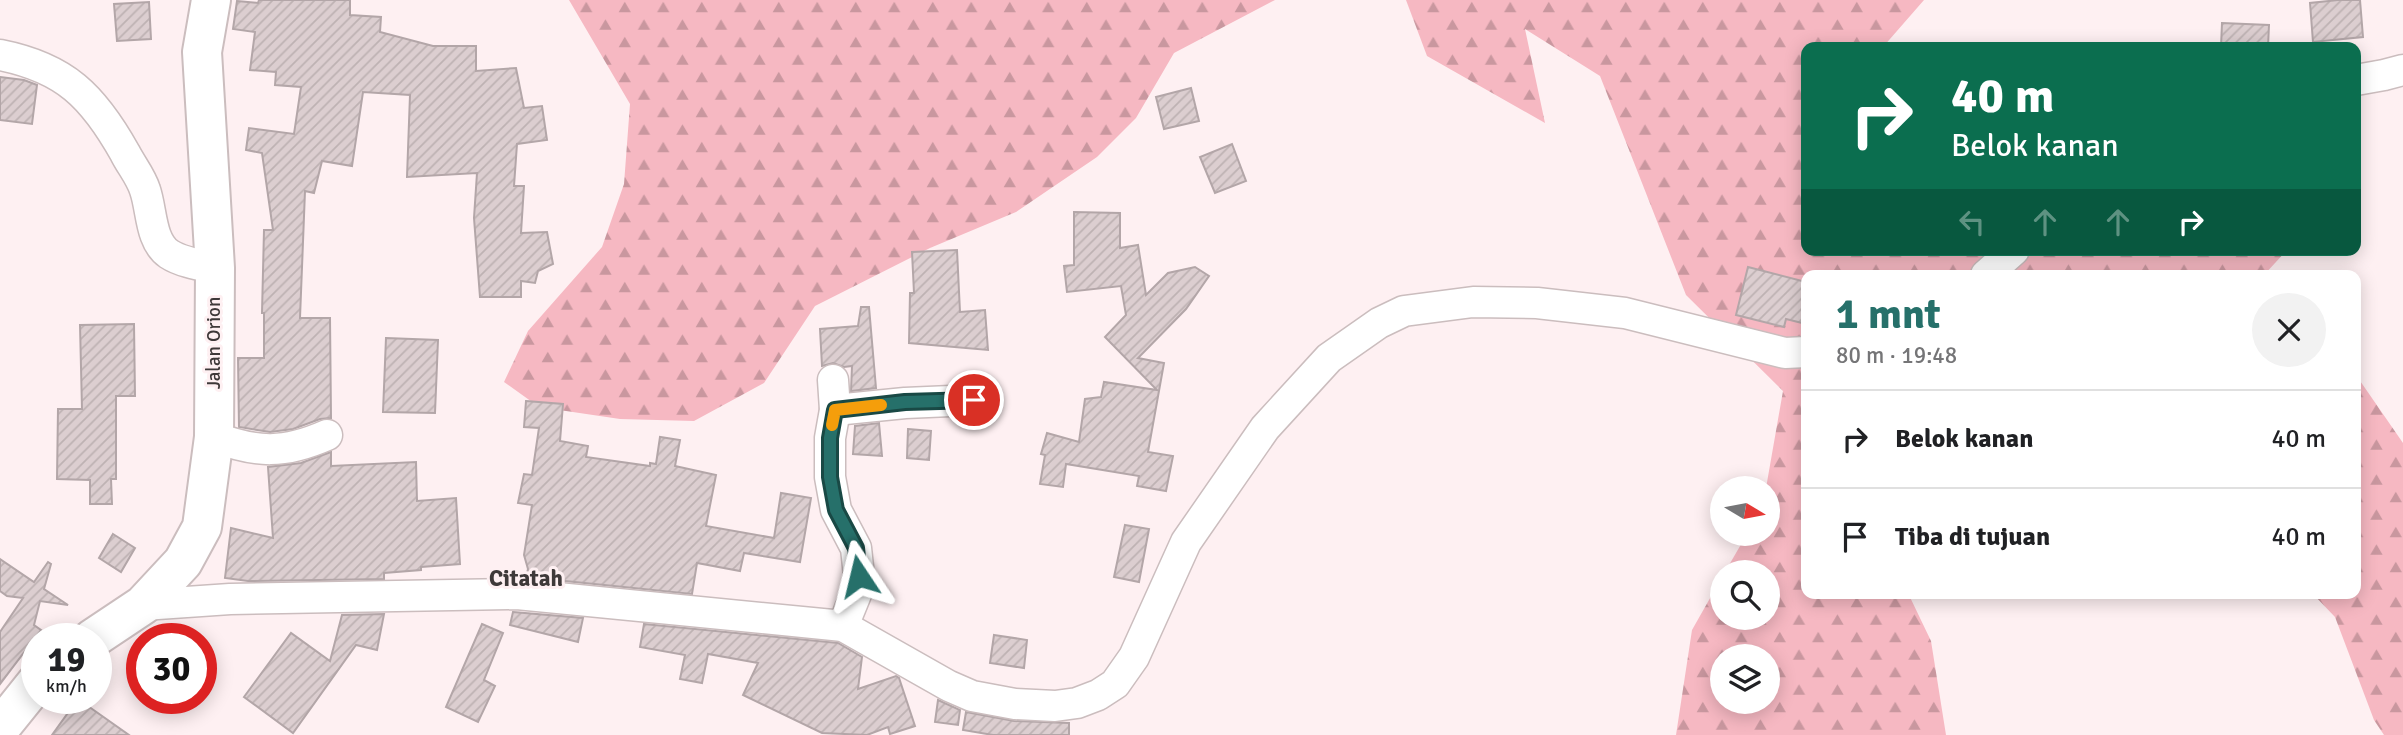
<!DOCTYPE html>
<html lang="id">
<meta charset="utf-8">
<style>
:root{--surface:#fff;--page:#f2f2f2;--text:#202124;--muted:#757577;--line:#e0e0e0;--accent:#26706a}
body{margin:0;font-family:Signika,sans-serif;background:var(--page);color:var(--text);height:100vh;display:flex;flex-direction:column;font-size:26px;white-space:nowrap}
*{box-sizing:border-box;margin:0}
p{font-size:23px;color:var(--muted)}
.icon{flex:none;width:38px;height:38px;fill:none;stroke:currentColor;stroke-width:2;stroke-linecap:round;stroke-linejoin:round}
.map{position:relative;flex:1;overflow:hidden}
.details{position:absolute;left:1801px;top:270px;width:560px;height:329px;display:flex;flex-direction:column;background:var(--surface);border-radius:14px;box-shadow:0 4px 18px #0003}
.details>*{flex:none}
.banner{position:absolute;left:1801px;top:42px;width:560px;height:214px;border-radius:14px;box-shadow:0 4px 18px #0003;background:#0b6e4f;color:#fff;overflow:hidden}
.needle{width:46px;rotate:100deg}
.controls{position:absolute;left:1710px;top:476px;display:grid;gap:14px}
.controls a{display:grid;place-items:center;width:70px;height:70px;border-radius:50%;background:var(--surface);box-shadow:0 4px 18px #0003;font-size:35px}
.speed{position:absolute;left:21px;top:623px;display:flex;gap:14px;font-size:35px;font-weight:700;text-align:center}
.speed>*{display:grid;place-content:center;width:91px;height:91px;border-radius:50%;background:var(--surface);box-shadow:0 4px 18px #0003;line-height:1}
.speed small{font-size:18px;font-weight:400}
.speed .limit{border:10px solid #d22;background:#fff;color:#111}
.pin{position:absolute;display:grid;place-items:center;width:60px;height:60px;color:#fff;margin:-30px;border:4px solid #fff;border-radius:50%;box-shadow:0 2px 7px #0007}
.me{position:absolute;width:77px;margin:-38px;rotate:350deg;stroke-linejoin:round;filter:drop-shadow(0 0 5px #0008)}
.turn{display:flex;align-items:center;gap:24px;height:147px;padding:0 35px;font-size:32px}
.turn .icon{width:91px;height:91px;stroke-width:2.5}
.turn b{display:block;font-size:49px;line-height:60px}
.lanes{display:flex;align-items:center;height:66px;padding:0 35px;background:#0003;justify-content:center;gap:35px;direction:ltr}
.lanes .off{opacity:.35}
.round{display:grid;place-items:center;flex:none;width:74px;height:74px;border-radius:37px;background:var(--page)}
.headline{display:flex;align-items:center;justify-content:space-between;height:119px;padding:0 35px}
h1{font-size:42px;font-weight:800;line-height:52px;color:var(--accent)}
ul{padding:0;list-style:none}
li{display:flex;align-items:center;gap:21px;height:98px;padding:0 35px;border-top:2px solid var(--line)}
li div{flex:1}
li b{display:block;font-size:26px}
li em{font-style:normal}
.map>svg:first-child{display:block}
.forest{fill:url(#forest-firs);fill-rule:evenodd}
.building{fill:url(#building-hatch);stroke:#b3a6a8;stroke-width:2}
.lines{fill:none;stroke-linecap:round;stroke-linejoin:round}
.street-casing{stroke:#cbbdbe;stroke-width:33}
.highway-casing{stroke:#cbbdbe;stroke-width:42}
.street{stroke:#fff;stroke-width:30}
.highway{stroke:#fff;stroke-width:38}
.route-casing{stroke:#194945;stroke-width:18}
.route{stroke:#26706a;stroke-width:12}
.slow{stroke:#f59e0b;stroke-width:12}
.labels{text-anchor:middle;dominant-baseline:central;stroke-width:6;stroke-linejoin:round;paint-order:stroke}
.street-label{font-size:19px;fill:#3e3939;stroke:#fef0f2}
.quarter-label{font-size:23px;font-weight:bold;fill:#3e3939;stroke:#fef0f2}
</style>
<div class="map">
<svg width="2403" height="735" viewBox="0 0 2403 735">
<defs>
<pattern id="forest-firs" width="22" height="20" patternUnits="userSpaceOnUse" patternTransform="scale(1.75)"><rect width="22" height="20" fill="#f6b8c2"/><path d="M5 1l3.5 6h-7zM16 11l3.5 6h-7z" fill="#c9979f"/></pattern>
<pattern id="building-hatch" width="6" height="6" patternUnits="userSpaceOnUse" patternTransform="scale(1.75)"><rect width="6" height="6" fill="#dcced0"/><path d="M-1 1l2-2M0 6l6-6M5 7l2-2" fill="none" stroke="#beb2b3"/></pattern>
</defs>
<rect width="100%" height="100%" fill="#fef0f2"/>
<g class="forest">
<polygon points="569,0 1275,0 1174,53 1136,118 1097,157 1016,212 930,248 815,306 764,383 694,421 620,419 539,407 504,382 528,331 602,247 624,184 630,104"/>
<path d="M1406,0H1924L1883,47H1806V250H2287L2264,275H1806V593H1908L1931,641L1946,735H1676L1692,630L1722,577V618H1768V572H1725L1747,534H1768V488H1766L1783,391L1686,295L1600,76L1525,29L1545,123L1427,56ZM1722,656H1768V702H1722Z"/>
<polygon points="2356,375 2403,443 2403,735 2384,735 2374,720 2335,617 2312,593 2356,593"/>
</g>
<g class="building">
<polygon points="259,0 350,0 350,15 381,17 380,32 433,46 476,46 476,71 516,68 524,108 542,106 547,140 517,144 514,186 524,186 521,233 547,232 553,264 538,271 535,283 521,281 521,297 480,297 474,218 477,173 407,177 410,95 363,92 352,166 322,161 314,193 305,191 300,318 330,318 331,418 320,419 293,429 270,432 239,427 238,358 264,358 264,313 262,313 264,230 273,230 262,153 246,150 249,128 294,134 301,87 275,85 276,72 250,70 255,32 233,29 237,1 258,3"/>
<polygon points="2338,0 2360,0 2363,37 2313,42 2310,3"/>
<polygon points="149,2 151,39 117,41 114,4"/>
<polygon points="2222,23 2269,25 2268,47 2221,47"/>
<polygon points="0,77 24,80 37,85 32,124 0,120"/>
<polygon points="1191,88 1199,121 1164,129 1156,97"/>
<polygon points="1232,144 1246,181 1215,193 1200,157"/>
<polygon points="1074,212 1120,213 1120,248 1138,245 1146,295 1168,273 1195,267 1209,276 1186,309 1138,358 1164,363 1148,452 1173,456 1166,491 1137,486 1139,476 1066,464 1063,487 1040,484 1045,455 1041,454 1047,433 1079,442 1085,399 1101,397 1104,382 1157,390 1105,337 1126,315 1121,286 1067,292 1064,266 1074,265"/>
<polygon points="957,250 960,312 985,310 988,350 909,343 910,293 914,293 912,252"/>
<polygon points="1748,267 1806,282 1806,324 1786,319 1784,327 1736,315"/>
<polygon points="861,307 869,307 876,388 851,391 852,366 844,367 833,363 822,366 820,329 858,326"/>
<polygon points="134,324 135,396 116,396 116,479 111,479 112,504 90,504 90,480 57,479 58,409 82,409 80,325"/>
<polygon points="386,338 438,340 435,413 383,412"/>
<polygon points="526,401 563,404 560,441 588,446 586,457 650,466 650,463 656,464 660,437 680,440 675,466 716,475 706,526 774,538 781,493 811,498 800,562 744,553 740,571 697,563 692,594 526,577 528,569 524,555 532,505 518,503 524,474 532,475 539,428 524,427"/>
<polygon points="879,423 882,456 853,454 855,426"/>
<polygon points="908,429 931,431 929,460 907,458"/>
<polygon points="331,452 331,466 416,462 417,501 456,498 460,564 421,567 421,570 384,573 384,579 248,581 225,578 231,528 273,538 268,467 301,463"/>
<polygon points="1125,525 1149,529 1139,582 1114,577"/>
<polygon points="113,534 135,548 121,572 99,558"/>
<polygon points="0,559 34,582 48,562 51,564 44,589 68,605 40,601 34,625 41,630 0,684 0,632 23,598 7,596 0,591"/>
<polygon points="513,612 583,618 578,642 510,625"/>
<polygon points="384,614 377,650 356,645 293,733 244,697 291,633 330,661 342,615"/>
<polygon points="482,624 503,633 484,680 495,686 478,722 446,707"/>
<polygon points="644,624 838,643 862,657 858,689 896,676 899,678 915,726 890,734 888,727 867,735 822,733 743,695 758,663 708,654 702,683 680,679 685,655 640,647"/>
<polygon points="994,635 1027,640 1024,668 990,663"/>
<polygon points="78,699 129,735 52,735"/>
<polygon points="938,700 960,710 958,725 935,722"/>
<polygon points="966,712 1014,721 1069,723 1069,735 993,735 963,730"/>
</g>
<g class="lines">
<defs>
<g id="street">
<path d="M0,55C65,68 93,96 125,153C131,165 141,177 145,190C152,210 150,241 169,254C181,262 200,265 215,268"/>
<polyline points="2356,80 2384,75 2403,70"/>
<polyline points="1986,275 2014,250"/>
<polyline points="833,380 835,410 830,438 830,477 836,510 856,548 859,576 856,594 843,626"/>
<polyline points="835,410 905,403 974,400"/>
<path d="M214,437C257,453 284,454 327,435"/>
<polyline points="143,605 230,599 517,594 843,626 949,686 972,696 1015,704 1055,706 1077,703 1098,695 1115,684 1134,657 1186,542 1265,428 1329,358 1379,323 1404,311 1473,302 1537,303 1625,313 1785,353 1806,352"/>
</g>
<g id="highway">
<polyline points="92,639 143,605 183,562 202,527 214,437 215,268 202,52 211,0"/>
<polyline points="0,728 37,682"/>
</g>
</defs>
<use href="#street" class="street-casing"/>
<use href="#highway" class="highway-casing"/>
<use href="#street" class="street"/>
<use href="#highway" class="highway"/>
</g>
<g class="lines">
<defs>
<polyline id="route" points="859,576 856,548 836,510 830,477 830,438 835,410 905,402 974,400"/>
</defs>
<use href="#route" class="route-casing"/>
<use href="#route" class="route"/>
<polyline class="slow" points="832,425 835,410 881,405"/>
</g>
<g class="labels">
<g class="street-label">
<text transform="translate(214 343) rotate(-90)">Jalan Orion</text>
</g>
<g class="quarter-label">
<text x="526" y="578">Citatah</text>
</g>
</g>
</svg>
<div class="controls">
<a><svg class="needle" viewBox="-14 -14 28 28"><path d="M0-13l5 13h-10z" fill="#e53935"/><path d="M0 13l5-13h-10z" fill="#757577"/></svg></a>
<a><svg class="icon" aria-label="search" viewBox="0 0 24 24"><circle cx="10" cy="10" r="6"/><path d="M15 15l6 6"/></svg></a>
<a><svg class="icon" aria-label="layers" viewBox="0 0 24 24"><path d="M12 4l9 5-9 5-9-5zM3 14l9 5 9-5"/></svg></a>
</div>
<div class="speed"><div>19<small>km/h</small></div><div class="limit">30</div></div>
<div class="pin" style="left:974px;top:400px;background:#d93025"><svg class="icon" aria-label="arrive" viewBox="0 0 24 24"><path d="M6 21V4h12l-3 4 3 4H6"/></svg></div>
<svg class="me" style="left:859px;top:576px" viewBox="-20 -20 40 40"><path d="M0-17L14 15 0 8-14 15z" fill="#26706a" stroke="#fff" stroke-width="4"/></svg>
<div class="banner">
<div class="turn"><svg class="icon" aria-label="right" viewBox="0 0 24 24"><path d="M7 20v-9h11M14 6l5 5-5 5"/></svg><div><b>40 m</b>Belok kanan</div></div>
<div class="lanes"><svg class="icon off" aria-label="left" viewBox="0 0 24 24"><path d="M17 20v-9H6M10 6l-5 5 5 5"/></svg><svg class="icon off" aria-label="ahead" viewBox="0 0 24 24"><path d="M12 20V5M6 11l6-6 6 6"/></svg><svg class="icon off" aria-label="ahead" viewBox="0 0 24 24"><path d="M12 20V5M6 11l6-6 6 6"/></svg><svg class="icon" aria-label="right" viewBox="0 0 24 24"><path d="M7 20v-9h11M14 6l5 5-5 5"/></svg></div>
</div>
<section class="details">
<div class="headline"><div><h1>1 mnt</h1><p>80 m · 19:48</p></div><a class="round"><svg class="icon" aria-label="close" viewBox="0 0 24 24"><path d="M6 6l12 12M18 6L6 18"/></svg></a></div>
<ul>
<li><svg class="icon" aria-label="right" viewBox="0 0 24 24"><path d="M7 20v-9h11M14 6l5 5-5 5"/></svg><div><b>Belok kanan</b></div><em>40 m</em></li>
<li><svg class="icon" aria-label="arrive" viewBox="0 0 24 24"><path d="M6 21V4h12l-3 4 3 4H6"/></svg><div><b>Tiba di tujuan</b></div><em>40 m</em></li>
</ul>
</section>
</div>
